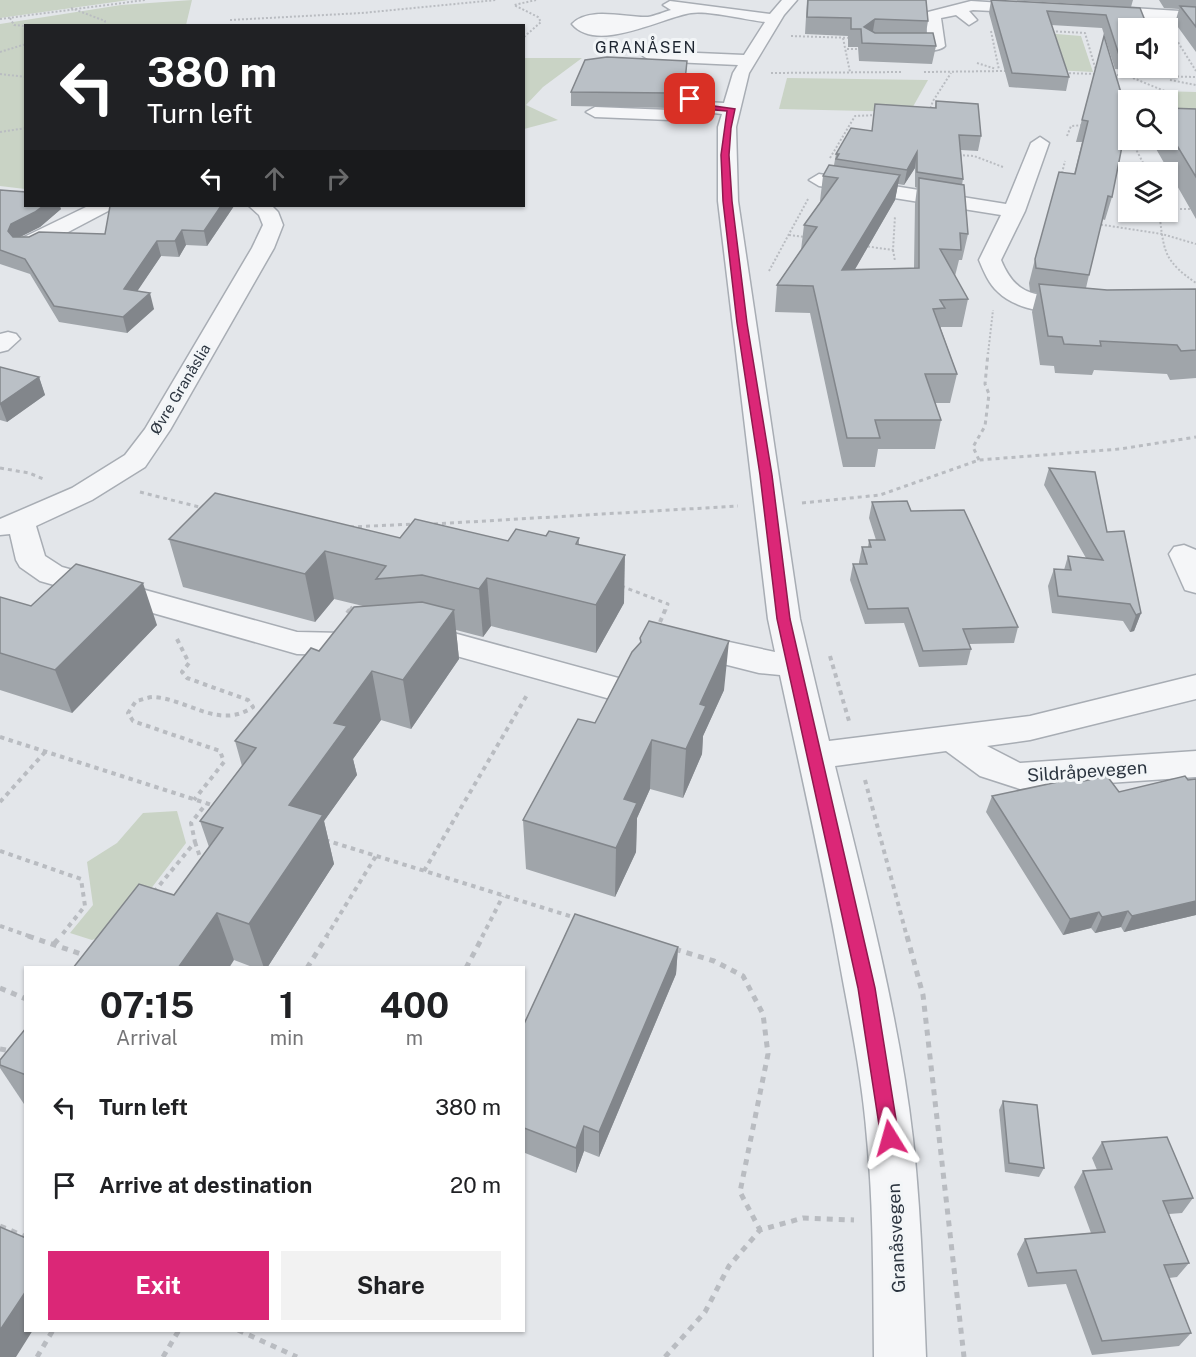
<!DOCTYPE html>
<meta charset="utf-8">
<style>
:root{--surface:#fff;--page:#f2f2f2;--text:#202124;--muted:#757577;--accent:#db2777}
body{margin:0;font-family:"Public Sans",sans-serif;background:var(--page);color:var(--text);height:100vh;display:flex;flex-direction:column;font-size:22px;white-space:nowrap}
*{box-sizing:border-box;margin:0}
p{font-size:20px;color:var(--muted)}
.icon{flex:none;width:33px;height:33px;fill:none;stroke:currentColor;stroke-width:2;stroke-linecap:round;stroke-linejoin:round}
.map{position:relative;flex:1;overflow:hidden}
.sheet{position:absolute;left:24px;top:966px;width:501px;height:366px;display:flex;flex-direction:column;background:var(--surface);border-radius:0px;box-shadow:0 2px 4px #0004}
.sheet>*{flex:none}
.guide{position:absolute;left:24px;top:24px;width:501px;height:183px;border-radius:0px;box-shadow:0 2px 4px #0004;background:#202124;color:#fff;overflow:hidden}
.buttons{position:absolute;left:1118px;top:18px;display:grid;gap:12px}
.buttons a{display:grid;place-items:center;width:60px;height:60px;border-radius:0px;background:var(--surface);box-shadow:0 2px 4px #0004;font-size:30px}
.pin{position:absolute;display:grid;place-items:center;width:51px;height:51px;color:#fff;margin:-26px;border-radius:12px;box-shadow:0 3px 9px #0006}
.me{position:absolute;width:66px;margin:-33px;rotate:352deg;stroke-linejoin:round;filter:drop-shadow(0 0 4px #0008)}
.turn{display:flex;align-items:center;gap:21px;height:126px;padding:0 24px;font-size:27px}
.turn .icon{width:78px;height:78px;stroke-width:2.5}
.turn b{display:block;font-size:42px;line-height:51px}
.lanes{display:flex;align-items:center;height:57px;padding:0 24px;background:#0003;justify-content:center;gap:30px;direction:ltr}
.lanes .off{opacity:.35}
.eta{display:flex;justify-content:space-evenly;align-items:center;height:102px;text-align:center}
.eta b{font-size:36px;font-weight:700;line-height:42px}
.cta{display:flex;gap:12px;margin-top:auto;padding:12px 24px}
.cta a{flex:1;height:69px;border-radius:0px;background:var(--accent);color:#fff;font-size:24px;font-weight:700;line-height:69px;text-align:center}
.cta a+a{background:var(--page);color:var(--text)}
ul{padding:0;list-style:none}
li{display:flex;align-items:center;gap:18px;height:78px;padding:0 24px}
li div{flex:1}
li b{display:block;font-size:22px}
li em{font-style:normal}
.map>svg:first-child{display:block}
.green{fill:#c9d3c5}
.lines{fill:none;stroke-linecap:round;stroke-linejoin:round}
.minor-casing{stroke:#a8adb4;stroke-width:3}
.path-far3{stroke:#b9bcc1;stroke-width:2;stroke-dasharray:2 2;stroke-linecap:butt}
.path-far2{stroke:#b9bcc1;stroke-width:3;stroke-dasharray:4 4;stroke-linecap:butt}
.path-far1{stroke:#b9bcc1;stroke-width:4;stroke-dasharray:4.5 4.5;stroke-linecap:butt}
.path{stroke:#b9bcc1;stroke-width:5;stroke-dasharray:6 6;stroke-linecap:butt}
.minor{fill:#f5f6f8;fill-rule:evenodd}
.wall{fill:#a0a5aa;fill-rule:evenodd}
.shaded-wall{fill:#82868b}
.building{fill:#bac0c6;stroke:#82868b;stroke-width:1.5}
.route{fill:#db2777;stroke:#8e194d;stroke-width:1.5}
.labels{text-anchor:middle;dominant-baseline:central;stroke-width:6;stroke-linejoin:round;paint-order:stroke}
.far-street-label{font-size:15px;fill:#2c3540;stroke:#f2f5f7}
.far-neighbourhood-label{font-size:16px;letter-spacing:1.5px;fill:#1e2631;stroke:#f2f5f7}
.street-label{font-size:18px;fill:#2c3540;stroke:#f2f5f7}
</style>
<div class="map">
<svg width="1196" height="1357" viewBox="0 0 1196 1357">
<rect width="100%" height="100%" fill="#e3e6ea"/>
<g class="green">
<polygon points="0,0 129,0 0,18"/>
<polygon points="192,0 186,25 26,26 25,189 0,186 0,24 121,5"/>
<polygon points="1044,33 1081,36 1093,72 1054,70"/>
<polygon points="524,58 582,58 543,87 526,105 558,120 524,129"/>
<polygon points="787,78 928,80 910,112 779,109"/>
<polygon points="1160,91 1196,92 1196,116 1178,116"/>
<polygon points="177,811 186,843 120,929 92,940 70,933 93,905 87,862 117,843 143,813"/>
</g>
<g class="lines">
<defs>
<g id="minor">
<path d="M782,0H797L784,15L749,73L736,127L738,201L800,619L829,741L1030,716L1196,675V699L1030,740L987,746L1020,763L1196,751V777L1020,789L980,776L946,751L835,766C865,888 899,1015 913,1139C921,1212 923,1284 926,1357H874C873,1284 874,1211 867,1139C863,1086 853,1034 843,981C825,878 802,777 780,675L759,673L672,651L667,643L672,635L683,632L775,652L768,619L718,201V127L722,114L705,112L670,120L595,117L586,112L595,107L670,110L705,102L724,103L733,73L738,65L651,61L643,56L651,51L744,55L765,22C747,20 707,10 691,13C663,17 597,54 572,24C589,6 627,18 648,17C655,16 664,12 671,10L663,5L670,1L770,14Z"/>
<path d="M971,1L1035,5L1042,9L1035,13L973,10L969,11L977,20L969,25L956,15L941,18L945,46C938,54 890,53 883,45L891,40L928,41L925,15L928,12Z"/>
<polygon points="1099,6 1196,12 1196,22 1094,14 1091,11"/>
<path d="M1040,137L1049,143L1025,211L1001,260C1021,308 1048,290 1088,300L1091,305L1088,310C1062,316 1018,312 998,292C989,284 984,272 979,260L1001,215L819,186L809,180L819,174L1006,204L1031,143Z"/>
<polygon points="88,206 113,206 110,210 34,250 18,250 15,245 18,240"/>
<polygon points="249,206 272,206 278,212 283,225 274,248 170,430 145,467 92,500 36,526 45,556 62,567 297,632 343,633 428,626 633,682 638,690 633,698 621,702 428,648 343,655 297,654 40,581 20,567 16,560 10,534 0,535 0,519 72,488 125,455 145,429 252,248 263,225 259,215"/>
<polygon points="8,332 16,334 20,339 8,350 0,352 0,334"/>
<polygon points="1184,545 1196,550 1196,593 1185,590 1169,554 1174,547"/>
</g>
</defs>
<use href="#minor" class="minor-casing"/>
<g class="path-far3">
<polyline points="71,8 105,21 104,26"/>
<polyline points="10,18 14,25 26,26"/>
<polyline points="0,19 145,0"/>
<polyline points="230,20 362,13 496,0"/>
<polyline points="991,31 999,70"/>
<polyline points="1048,31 1085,33 1097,74"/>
<polyline points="791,36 853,38"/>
<polyline points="524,37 541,22 538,17 514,5 536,0"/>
<polyline points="843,38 850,72"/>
<polyline points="1176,39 1196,71"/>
<polyline points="847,49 861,49"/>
<polyline points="0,52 26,44"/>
<polyline points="977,63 996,69"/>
<polyline points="924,72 1006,71"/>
<polyline points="771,73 902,72"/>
<polyline points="1065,73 1096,74"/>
<polyline points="0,74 26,77"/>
<polyline points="1113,75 1196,77"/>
<polyline points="1133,78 1167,92"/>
<polyline points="1170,80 1196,85"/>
<polyline points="929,112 933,101 951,73"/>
<polyline points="26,115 26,118"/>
<polyline points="0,132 26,128"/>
<polyline points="1067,136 1071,126 1085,125"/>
<polyline points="1131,140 1148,172"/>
<polyline points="959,155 974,156 1003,167"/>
<polyline points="830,158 855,116 877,115"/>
<polyline points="1143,167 1171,168"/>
<polyline points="1061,177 1065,161"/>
<polyline points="1168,209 1196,209"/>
<path d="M1166,212L1160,219C1164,254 1166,262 1196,283"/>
<polyline points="1097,224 1162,234 1196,244"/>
<polyline points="789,235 806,237"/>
<polyline points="864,246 893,250 895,216"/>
<polyline points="893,250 895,261"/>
<polyline points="769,271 808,199"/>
<polyline points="988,354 993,310"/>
</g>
<g class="path-far2">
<polyline points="979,460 973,447 985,426 989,394 985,384 988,353"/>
<polyline points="0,468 29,473 46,480"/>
<polyline points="140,492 203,508"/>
<polyline points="802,503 880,495 979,460 1120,449 1196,437"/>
<polyline points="434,524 738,506"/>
<polyline points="350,527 414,524"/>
<polyline points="621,586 668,604 666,610"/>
<polyline points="350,610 357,600"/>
</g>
<g class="path-far1">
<polyline points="347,613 351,608"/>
<polyline points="660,622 666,608"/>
<path d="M177,639L189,663L182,672L187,678L248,700L253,707C219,730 190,700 154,697C148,697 142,700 136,701L128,713L133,721L220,751L224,762L194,800"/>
<polyline points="830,656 849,721"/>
<polyline points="0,737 215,806"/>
<polyline points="865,780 907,937"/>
<polyline points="0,802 46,751"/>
<polyline points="325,840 576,918"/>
<polyline points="195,842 202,863"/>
<polyline points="0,851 81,879 85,906 60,937"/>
<polyline points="424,871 527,695"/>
<polyline points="154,892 195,842 191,823 206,804"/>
<polyline points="0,926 32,937"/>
<polyline points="326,937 376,856"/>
<polyline points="482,937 503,896"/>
</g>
<g class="path">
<polyline points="28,936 87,956"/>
<polyline points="907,936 923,995 964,1357"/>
<polyline points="54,944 61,936"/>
<polyline points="675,949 714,961 743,976 763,1014 768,1054 740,1192 760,1230"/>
<polyline points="307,968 327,936"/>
<polyline points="466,968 483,936"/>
<polyline points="0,988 26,999"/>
<polyline points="0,1049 11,1051"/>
<polyline points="0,1226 26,1237"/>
<polyline points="238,1330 297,1357"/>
<polyline points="37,1357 53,1330"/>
<polyline points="163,1357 179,1330"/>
<polyline points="665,1357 705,1312 729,1266 760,1230 803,1218 854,1220"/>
</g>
<use href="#minor" class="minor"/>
</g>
<g class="wall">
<polygon points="807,0 926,0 928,21 926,33 936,46 932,64 859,61 858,47 848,47 848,36 805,34"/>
<polygon points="991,0 1140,8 1128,28 1128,68 1152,68 1151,72 1115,69 1102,28 1051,25 1069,77 1066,91 1009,87 989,13"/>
<polygon points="1009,0 1133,0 1131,7"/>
<polygon points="1159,0 1196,0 1196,52 1175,23 1179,9 1164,8"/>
<polygon points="1104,36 1112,197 1105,220 1102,219 1086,288 1107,290 1196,289 1196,378 1170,380 1167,374 1094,370 1092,375 1055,373 1054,366 1040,365 1032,312 1037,293 1030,292 1029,283 1035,259 1074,174 1082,142 1076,142"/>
<polygon points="686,75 683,105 670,108 571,106 571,92"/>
<path d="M936,101L981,136L978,151L961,150L963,179L962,185L968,234L962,260H959L955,276L968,299L962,327H941V329L957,374L950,403H935L941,420L935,449H878L875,467H843L810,313L775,312L777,285L801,250L804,225L821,201H820L823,176L834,165L836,154L872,131L875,104L935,108ZM915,168V187L917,188L915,204L914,268L855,269L895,200L898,184L904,185Z"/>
<polygon points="1167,108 1196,109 1196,219 1151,140 1167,140"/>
<polygon points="0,190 61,209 40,227 20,237 105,234 110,206 234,206 207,246 186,245 179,257 161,256 137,291 154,309 127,333 59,322 30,274 0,264"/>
<polygon points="0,367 39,377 45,395 7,422 0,420"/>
<polygon points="1049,468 1107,532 1141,613 1134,631 1130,632 1123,621 1052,613 1048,586 1054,569 1064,570 1068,556 1086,558 1044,485"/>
<polygon points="872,502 911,511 1018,627 1014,643 969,644 971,649 967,665 919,667 904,623 865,624 850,580 853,564 859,564 859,562 862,547 868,547 869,540 876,540 869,518"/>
<polygon points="546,536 579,538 579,544 624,603 596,653 491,626 483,637 456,630 459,659 411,729 381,720 353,759 357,775 324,821 334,864 267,968 255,968 234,960 174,895 209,847 200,821 242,766 235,741 319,651 363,606 334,599 315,622 183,587 169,539 400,538 508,541"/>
<polygon points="0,597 31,606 157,625 72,713 0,690"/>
<polygon points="640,638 724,690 703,736 702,754 683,798 650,789 637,818 636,852 615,897 526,869 523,820 595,723 640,644"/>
<polygon points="992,796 1196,915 1124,932 1121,927 1095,933 1091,928 1063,935 986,812"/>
<polygon points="678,947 676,974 599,1157 584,1151 576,1173 525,1153 524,1157 524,1024"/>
<polygon points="26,1028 26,1107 0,1068 0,1060"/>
<polygon points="1003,1101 1044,1168 1039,1177 1005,1172 999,1110"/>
<polygon points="1102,1142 1193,1198 1182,1213 1169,1214 1189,1263 1177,1277 1169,1278 1191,1333 1179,1346 1092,1355 1066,1284 1028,1287 1017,1254 1025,1239 1091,1233 1074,1187 1083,1171 1097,1170 1092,1158"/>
</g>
<g class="shaded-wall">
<polygon points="875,19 872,37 864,27"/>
<polygon points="687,61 683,105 670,108 670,93"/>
<polygon points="917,152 915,168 904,185 907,170"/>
<polygon points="900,175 895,200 839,297 842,270"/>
<polygon points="43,206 60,206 61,209 40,227 16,239 13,246 8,231 11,224"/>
<polygon points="221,206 234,206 207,246 204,231"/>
<polygon points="182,230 186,245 179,257 175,241"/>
<polygon points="157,241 161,256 128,305 124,289"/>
<polygon points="150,293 154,309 127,333 123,317"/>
<polygon points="39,377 45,395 7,422 0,404"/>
<polygon points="325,551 334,599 315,622 305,574"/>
<polygon points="625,555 624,603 596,653 596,605"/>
<polygon points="487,578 491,626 483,637 479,589"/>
<polygon points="143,583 157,625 72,713 55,670"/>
<polygon points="454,610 459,659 411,729 403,680"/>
<polygon points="1141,613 1134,631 1130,632 1136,615"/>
<polygon points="729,641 724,690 703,736 702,754 683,798 686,749 700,704"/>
<polygon points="372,671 381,720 353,759 357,775 324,821 334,864 267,968 264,968 249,924 289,805 334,723"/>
<polygon points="652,740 650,789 637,818 636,852 615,897 616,848 624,799"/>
<polygon points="1196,901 1196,915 1124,932 1132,916"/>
<polygon points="1128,911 1121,927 1095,933 1102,917"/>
<polygon points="1099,912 1091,928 1063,935 1070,919"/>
<polygon points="217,913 234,960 229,968 178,968"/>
<polygon points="678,947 676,974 599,1157 599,1132"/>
<polygon points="584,1126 584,1151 576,1173 576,1148"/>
<polygon points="524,1133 525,1153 524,1157"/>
<polygon points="26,1291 26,1330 33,1330 16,1357 0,1357 0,1330"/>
</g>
<g class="building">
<polygon points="808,0 926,0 928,21 875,19 864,27 875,33 933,33 936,46 862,43 861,29 851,29 851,18 807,17"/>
<polygon points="991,0 1140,8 1148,28 1128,28 1128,56 1119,55 1106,15 1047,11 1069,77 1012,73"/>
<polygon points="1180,6 1196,7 1196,27"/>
<polygon points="1104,36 1128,116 1112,197 1108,196 1089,275 1036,268 1035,259 1059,172 1075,174 1088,121 1082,120"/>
<polygon points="607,57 687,61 684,90 670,93 571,92 585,60"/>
<polygon points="936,101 978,104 981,136 959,135 963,179 917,172 917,152 907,170 836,159 839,154 836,154 851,128 872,131 875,104 936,108"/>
<polygon points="1167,108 1196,109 1196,177 1167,129"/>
<polygon points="829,165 900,175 842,270 919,268 919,178 964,185 968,234 960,233 961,250 940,249 968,299 940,300 945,308 933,309 957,374 925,374 941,420 875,420 880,438 847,438 813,286 777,285 817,227 804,225 838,178 823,176"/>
<polygon points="0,190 26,192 26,206 43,206 35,212 11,224 8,231 13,237 29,237 39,232 105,234 110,206 221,206 204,231 182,230 175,241 157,241 124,289 150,293 123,317 54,306 25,259 0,250"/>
<polygon points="1039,284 1107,290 1196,289 1196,350 1181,351 1177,345 1100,341 1101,346 1064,344 1062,337 1048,336"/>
<polygon points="0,367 39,377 0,404"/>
<polygon points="1049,468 1095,472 1107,532 1124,531 1141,613 1136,615 1130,604 1058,596 1054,569 1071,570 1068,556 1103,560"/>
<polygon points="215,493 400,538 415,519 508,541 516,529 546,536 549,531 579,538 576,544 625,555 596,605 487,578 479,589 422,575 376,579 386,566 325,551 305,574 169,539"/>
<polygon points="907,501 911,511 964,510 1018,627 963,629 971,649 923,651 908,608 868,609 853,564 867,564 862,547 871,547 869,540 885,540 872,502"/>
<polygon points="76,564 143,583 55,670 0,653 0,597 31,606"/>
<polygon points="422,602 454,610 403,680 372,671 334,723 347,726 289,805 323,815 249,924 217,913 178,968 73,968 139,884 174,895 223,828 200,821 256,748 235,741 311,648 319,651 354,607"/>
<polygon points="649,621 729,641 700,704 706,706 686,749 652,740 624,799 637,803 616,848 523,820 578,719 595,723 632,652 641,642 640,638"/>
<polygon points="1107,776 1119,792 1185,776 1188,780 1196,779 1196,901 1132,916 1128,911 1102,917 1099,912 1070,919 992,796 1081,777 1084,781"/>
<polygon points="575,914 678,947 599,1132 584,1126 576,1148 524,1128 524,1024"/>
<polygon points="26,1028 26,1075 0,1065 0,1060"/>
<polygon points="1003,1101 1037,1105 1044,1168 1009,1163"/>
<polygon points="1167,1137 1193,1198 1163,1201 1189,1263 1164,1265 1191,1333 1102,1341 1076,1270 1037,1273 1025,1239 1105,1232 1083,1171 1112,1169 1102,1142"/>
<polygon points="0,1227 26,1238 26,1291 0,1330"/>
</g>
<polygon class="route" points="690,97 707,105 735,109 731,128 729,155 732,201 747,323 772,475 790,619 875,988 899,1138 897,1144 890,1147 883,1144 881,1138 858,988 777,619 760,475 737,323 723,201 721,155 727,111 703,109 687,101"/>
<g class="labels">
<g class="far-street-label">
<text transform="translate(180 389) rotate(-59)">Øvre Granåslia</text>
</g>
<g class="far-neighbourhood-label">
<text x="646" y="47">GRANÅSEN</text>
</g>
<g class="street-label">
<text transform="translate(1087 771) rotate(-4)">Sildråpevegen</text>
<text transform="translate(896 1238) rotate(-93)">Granåsvegen</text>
</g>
</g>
</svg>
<div class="buttons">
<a><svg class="icon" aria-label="sound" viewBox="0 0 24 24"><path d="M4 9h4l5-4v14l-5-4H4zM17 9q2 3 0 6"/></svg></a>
<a><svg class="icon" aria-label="search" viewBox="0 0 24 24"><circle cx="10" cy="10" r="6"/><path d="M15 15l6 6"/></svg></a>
<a><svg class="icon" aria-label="layers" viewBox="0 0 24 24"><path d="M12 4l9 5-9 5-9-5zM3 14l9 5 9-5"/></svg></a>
</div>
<div class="pin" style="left:690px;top:99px;background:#d93025"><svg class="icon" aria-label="arrive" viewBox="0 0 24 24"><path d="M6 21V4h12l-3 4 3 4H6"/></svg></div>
<svg class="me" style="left:890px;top:1138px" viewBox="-20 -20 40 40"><path d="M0-17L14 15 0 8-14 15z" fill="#db2777" stroke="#fff" stroke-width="4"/></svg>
<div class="guide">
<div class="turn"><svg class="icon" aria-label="left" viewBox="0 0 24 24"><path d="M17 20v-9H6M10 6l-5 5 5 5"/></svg><div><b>380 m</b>Turn left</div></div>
<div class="lanes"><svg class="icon" aria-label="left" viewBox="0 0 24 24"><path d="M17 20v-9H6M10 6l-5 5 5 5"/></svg><svg class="icon off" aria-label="ahead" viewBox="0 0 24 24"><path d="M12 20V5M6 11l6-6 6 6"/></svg><svg class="icon off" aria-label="right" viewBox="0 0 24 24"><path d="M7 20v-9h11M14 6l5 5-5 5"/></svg></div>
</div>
<section class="sheet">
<div class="eta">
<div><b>07:15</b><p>Arrival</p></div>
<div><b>1</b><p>min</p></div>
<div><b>400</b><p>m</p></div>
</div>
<ul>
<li><svg class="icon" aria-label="left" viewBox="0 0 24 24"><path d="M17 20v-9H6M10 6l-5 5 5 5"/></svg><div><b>Turn left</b></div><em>380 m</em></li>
<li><svg class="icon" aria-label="arrive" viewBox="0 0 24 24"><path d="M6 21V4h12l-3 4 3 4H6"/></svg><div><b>Arrive at destination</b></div><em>20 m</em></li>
</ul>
<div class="cta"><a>Exit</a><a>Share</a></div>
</section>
</div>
